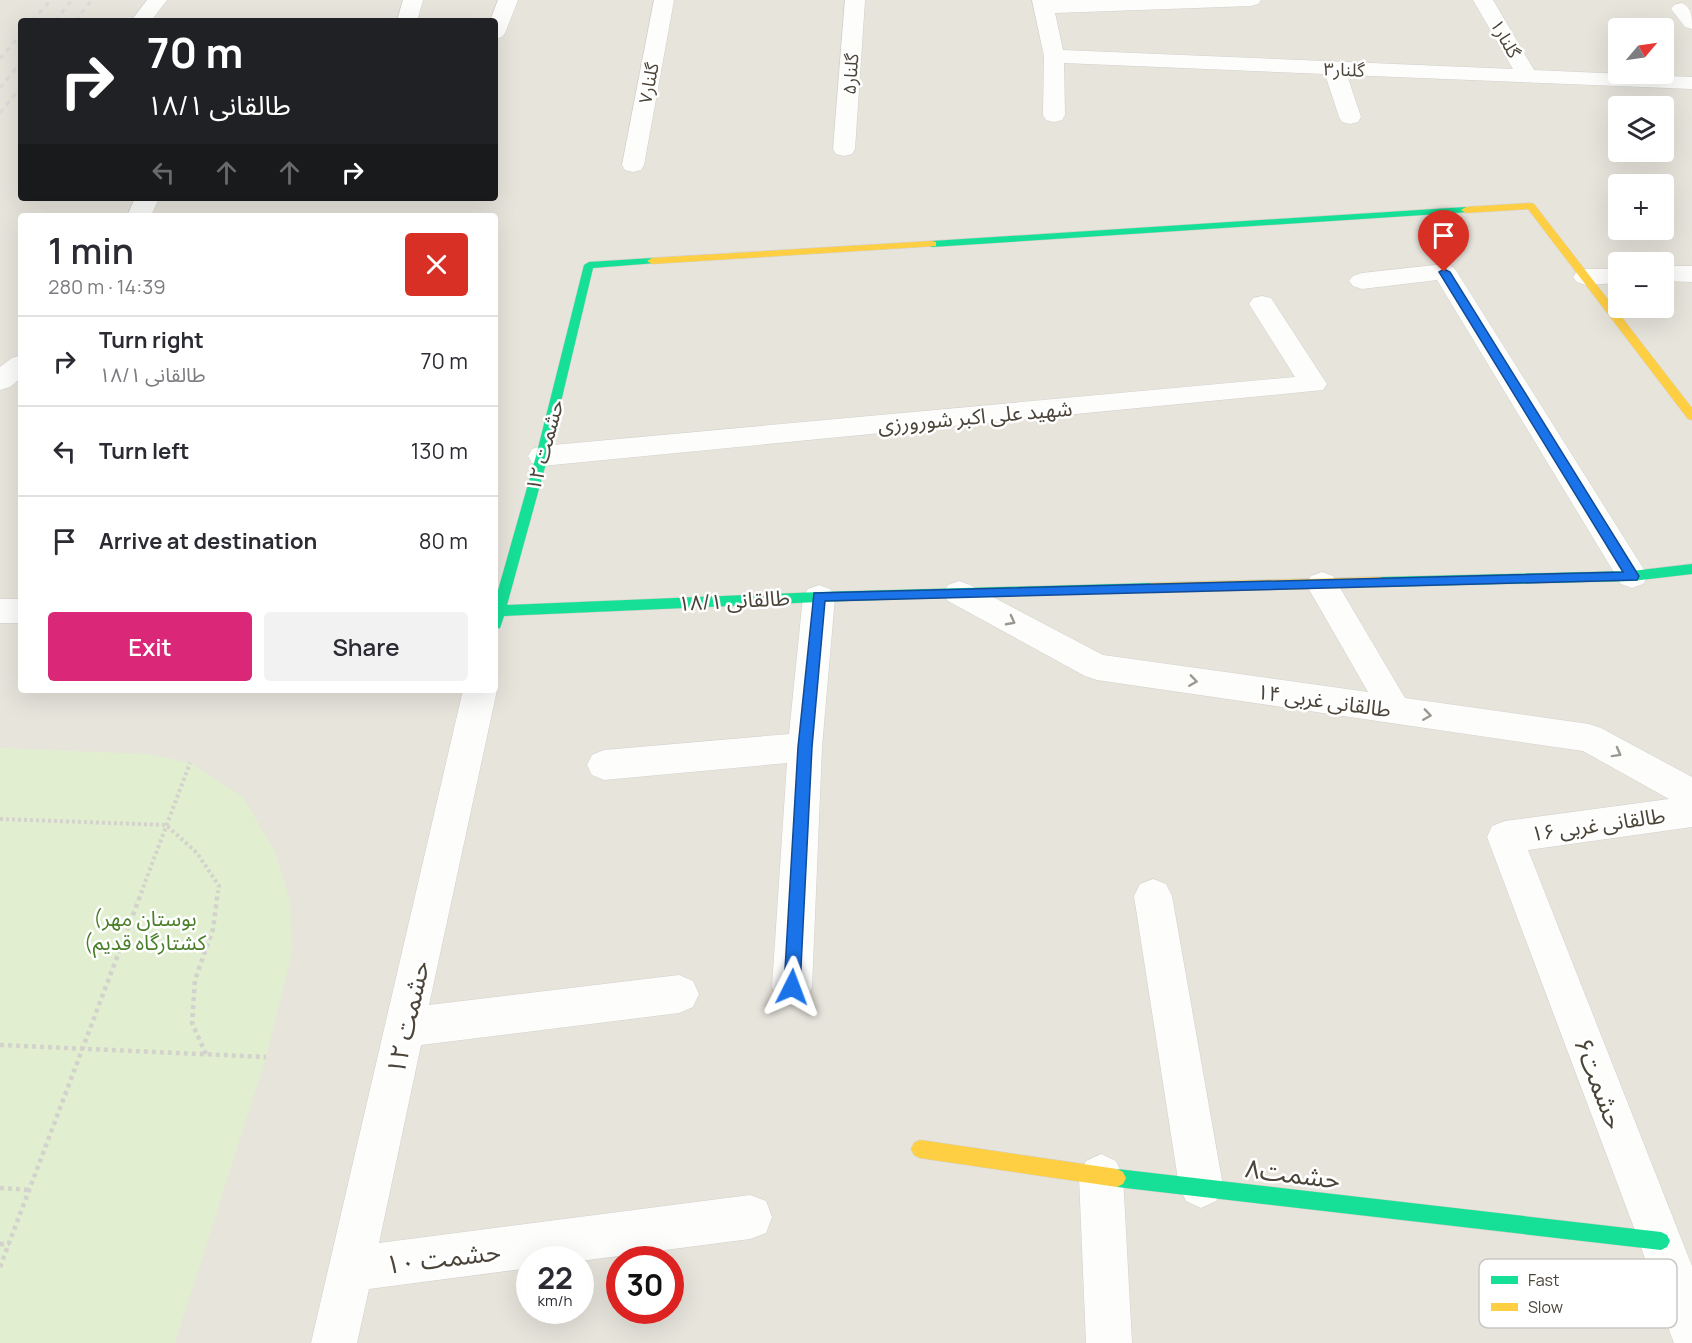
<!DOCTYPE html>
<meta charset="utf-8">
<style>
:root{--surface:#fff;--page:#f2f2f3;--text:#2b2b33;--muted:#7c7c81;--line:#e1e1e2;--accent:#db2777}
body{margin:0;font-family:Manrope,"Noto Sans Arabic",sans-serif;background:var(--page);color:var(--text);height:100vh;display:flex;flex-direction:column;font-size:22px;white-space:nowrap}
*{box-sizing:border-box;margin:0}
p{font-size:20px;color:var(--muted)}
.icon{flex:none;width:33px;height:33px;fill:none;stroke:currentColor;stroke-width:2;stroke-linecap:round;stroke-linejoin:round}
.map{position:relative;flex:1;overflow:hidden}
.panel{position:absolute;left:18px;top:213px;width:480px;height:480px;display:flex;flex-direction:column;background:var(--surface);border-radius:6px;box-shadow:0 6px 24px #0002}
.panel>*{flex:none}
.top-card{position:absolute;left:18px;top:18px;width:480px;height:183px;border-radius:6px;box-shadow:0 6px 24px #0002;background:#202124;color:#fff;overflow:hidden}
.needle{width:39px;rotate:61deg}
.controls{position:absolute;left:1608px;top:18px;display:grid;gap:12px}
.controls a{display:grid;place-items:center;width:66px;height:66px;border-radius:6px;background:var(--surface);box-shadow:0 6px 24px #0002;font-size:30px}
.speed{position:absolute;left:516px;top:1246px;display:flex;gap:12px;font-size:30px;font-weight:700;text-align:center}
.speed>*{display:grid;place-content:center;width:78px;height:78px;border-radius:50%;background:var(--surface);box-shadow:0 6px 24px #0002;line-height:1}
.speed small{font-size:15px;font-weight:400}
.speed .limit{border:9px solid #d22;background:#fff;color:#111}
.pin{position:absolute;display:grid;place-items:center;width:51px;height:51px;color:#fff;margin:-62px -26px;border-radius:50% 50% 50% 0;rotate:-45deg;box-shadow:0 0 6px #0007}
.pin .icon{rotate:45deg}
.me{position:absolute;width:66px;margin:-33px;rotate:3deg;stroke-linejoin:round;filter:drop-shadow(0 0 4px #0008)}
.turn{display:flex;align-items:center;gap:21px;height:126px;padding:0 30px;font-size:27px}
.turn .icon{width:78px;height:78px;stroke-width:2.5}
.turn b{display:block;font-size:42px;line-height:51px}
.lanes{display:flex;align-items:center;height:57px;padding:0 30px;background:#0003;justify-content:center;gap:30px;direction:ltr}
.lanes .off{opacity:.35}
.round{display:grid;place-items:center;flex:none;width:63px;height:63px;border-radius:6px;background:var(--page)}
.headline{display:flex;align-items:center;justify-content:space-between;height:102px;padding:0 30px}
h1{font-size:36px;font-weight:600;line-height:45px}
.primary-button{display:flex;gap:12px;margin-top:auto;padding:12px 30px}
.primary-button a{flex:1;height:69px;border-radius:6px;background:var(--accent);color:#fff;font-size:24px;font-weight:600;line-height:69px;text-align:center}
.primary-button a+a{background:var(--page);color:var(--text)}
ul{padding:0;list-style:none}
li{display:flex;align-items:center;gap:18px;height:90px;padding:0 30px;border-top:2px solid var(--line)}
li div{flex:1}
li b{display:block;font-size:22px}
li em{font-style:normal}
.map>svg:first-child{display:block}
.residential{fill:#e7e4dc;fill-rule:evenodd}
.green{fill:#e1eecf}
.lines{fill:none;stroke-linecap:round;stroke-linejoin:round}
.street-casing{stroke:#d2d0cb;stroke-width:1}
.fast-casing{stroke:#d3cfc5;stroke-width:1}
.slow-casing{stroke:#d3cfc5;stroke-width:1}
.path-far1{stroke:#d3d2cc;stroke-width:4;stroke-dasharray:3 3;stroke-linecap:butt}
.path{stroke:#d3d2cc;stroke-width:4.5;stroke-dasharray:4 4;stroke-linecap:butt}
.street{fill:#fdfdfc;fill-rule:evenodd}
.fast{fill:#16e098;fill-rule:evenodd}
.slow{fill:#ffcf43;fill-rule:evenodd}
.rail{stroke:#dbdbda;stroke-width:3;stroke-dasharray:5 5;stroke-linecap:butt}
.oneway{stroke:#9b9791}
.route{fill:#1a73e8;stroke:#114b97;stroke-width:1.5}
.labels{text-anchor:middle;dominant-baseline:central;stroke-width:5;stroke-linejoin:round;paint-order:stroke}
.far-street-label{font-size:18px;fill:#4b4439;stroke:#fff}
.street-label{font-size:21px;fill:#4b4439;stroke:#fff}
.park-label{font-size:21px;fill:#4a7f2a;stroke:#fff}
.near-street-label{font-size:26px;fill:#4b4439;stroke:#fff}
.key{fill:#fff;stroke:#c9c7c4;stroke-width:1.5}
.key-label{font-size:16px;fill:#4b4439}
</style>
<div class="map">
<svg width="1692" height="1343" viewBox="0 0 1692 1343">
<rect width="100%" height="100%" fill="#f4f2ee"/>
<path class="residential" d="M0,0H1692V1343H0ZM21,21H495V198H21ZM1618,28H1664V74H1618ZM1618,106H1664V152H1618ZM1618,184H1664V230H1618ZM21,216H495V690H21ZM1618,262H1664V308H1618ZM530,1260H580V1311H530ZM620,1260H670V1311H620Z"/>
<polygon class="green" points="0,748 147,754 190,763 243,797 275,852 290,900 292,952 266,1057 175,1343 0,1343"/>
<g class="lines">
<defs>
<g id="street">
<polygon points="147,0 167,0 151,21 131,21"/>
<polygon points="403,0 423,0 417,21 397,21"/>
<polygon points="498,0 518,0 505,33 502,37 495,39 495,21 490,21"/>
<polygon points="654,0 674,0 644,165 641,170 633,172 625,170 622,165"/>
<polygon points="845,0 865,0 855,149 852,154 844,156 836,154 833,149"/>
<polygon points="1032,0 1261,0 1258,4 1251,6 1055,13 1063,50 1513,69 1473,0 1493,0 1534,70 1692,77 1692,89 1347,75 1361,117 1358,122 1350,124 1342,122 1339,117 1325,74 1064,63 1065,115 1062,120 1054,122 1046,120 1043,115 1044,56"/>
<path d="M1681,3C1692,7 1692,17 1692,29L1685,27L1671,9L1674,5Z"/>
<polygon points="135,198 159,198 151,216 127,216"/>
<polygon points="1444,264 1453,267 1457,272 1643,568 1648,576 1643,584 1632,588 1621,584 1437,280 1362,289 1353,286 1349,281 1353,276 1362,273"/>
<polygon points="1664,266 1692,266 1692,282 1664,281"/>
<polygon points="1586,269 1618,269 1618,283 1586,285 1577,282 1573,277 1577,272"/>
<polygon points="1262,296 1271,298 1323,378 1327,384 1323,390 542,466 532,463 528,456 532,449 542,446 1295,377 1249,304 1253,298"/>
<polygon points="21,355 21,378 10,387 0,390 0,367 12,358"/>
<polygon points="1322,572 1333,576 1405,698 1589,724 1601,728 1692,777 1692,827 1528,850 1692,1266 1692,1343 1674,1343 1669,1330 1639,1241 1487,837 1492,826 1505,821 1669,799 1583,751 1097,680 1085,676 948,601 943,593 948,585 959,581 970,585 1103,655 1368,692 1306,584 1311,576"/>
<polygon points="819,585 830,589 835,597 822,747 812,987 806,1000 792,1006 778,1000 772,987 787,763 604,780 592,775 587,765 592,755 604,750 789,734 803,597 808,589"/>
<rect x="0" y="599" width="21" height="24"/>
<polygon points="495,687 497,690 429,1005 679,975 693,981 699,994 693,1007 679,1013 421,1045 379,1243 750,1195 766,1201 772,1217 766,1233 750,1239 580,1261 530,1260 530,1268 369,1289 357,1343 311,1343 463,690 495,690"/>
<polygon points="1153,879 1166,884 1172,896 1223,1186 1216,1201 1201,1208 1186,1201 1179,1186 1134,896 1140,884"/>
<polygon points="1101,1154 1116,1161 1123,1176 1132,1343 1086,1343 1079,1176 1086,1161"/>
</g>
<g id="fast">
<polygon points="1466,207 1469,208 1469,212 932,247 927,244 932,241"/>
<polygon points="652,258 656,259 656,263 593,268 548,456 507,605 819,592 1151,583 1156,585 1157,588 1156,591 819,602 504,616 500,628 495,629 495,601 536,456 584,265 589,262"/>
<polygon points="1692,564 1692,574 1632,581 1380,587 1374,582 1380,577 1632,571"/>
<polygon points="1117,1169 1661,1232 1667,1235 1670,1241 1667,1247 1661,1250 1117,1187 1111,1184 1108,1178 1111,1172"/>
</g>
<g id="slow">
<polygon points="1531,203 1534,204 1692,408 1692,420 1688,419 1528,209 1466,213 1461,210 1466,207"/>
<polygon points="932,241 936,242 936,246 652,264 647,261 652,258"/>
<polygon points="1380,577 1386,582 1380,587 1151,593 1145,588 1151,583"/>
<polygon points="920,1140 1117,1169 1123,1172 1126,1178 1123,1184 1117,1187 920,1158 914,1155 911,1149 914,1143"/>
</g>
</defs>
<use href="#street" class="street-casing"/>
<use href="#fast" class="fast-casing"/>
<use href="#slow" class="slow-casing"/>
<g class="path-far1">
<polyline points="0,819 166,825 197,853 219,886 218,893"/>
<polyline points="141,893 190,763"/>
</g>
<g class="path">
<polyline points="0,1045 266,1057"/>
<polyline points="206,1054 192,1023 195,980 213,929 218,891"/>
<polyline points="0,1188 29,1190"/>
<polyline points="0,1244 9,1244"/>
<polyline points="0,1267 142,891"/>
</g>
<use href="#street" class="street"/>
<use href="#fast" class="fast"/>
<use href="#slow" class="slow"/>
<g class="rail">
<polyline points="32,21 51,0"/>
<polyline points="55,21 72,0"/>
<polyline points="75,21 92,0"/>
<polyline points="0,59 21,34"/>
<polyline points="0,88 21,62"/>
<polyline points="0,113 21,87"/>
</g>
</g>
<defs><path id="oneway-chevron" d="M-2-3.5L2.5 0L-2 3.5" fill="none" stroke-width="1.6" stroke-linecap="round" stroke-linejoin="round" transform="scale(1.5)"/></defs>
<g class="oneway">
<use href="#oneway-chevron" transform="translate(1011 621) rotate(28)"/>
<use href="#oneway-chevron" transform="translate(1193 681) rotate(8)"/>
<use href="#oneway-chevron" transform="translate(1427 715) rotate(8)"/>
<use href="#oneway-chevron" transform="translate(1617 753) rotate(29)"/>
</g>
<polygon class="route" points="1444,269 1450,272 1637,573 1639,576 1637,580 825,601 812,747 800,987 798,993 792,995 787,993 784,987 798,747 814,593 1623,572 1439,272"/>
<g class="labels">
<g class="far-street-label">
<text transform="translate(1506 38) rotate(60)">گلنار۱</text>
<text transform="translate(1344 69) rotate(2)">گلنار۳</text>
<text transform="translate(850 74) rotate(-86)">گلنار۵</text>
<text transform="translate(648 83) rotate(-79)">گلنار۷</text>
</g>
<g class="street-label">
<text transform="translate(975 416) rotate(-5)">شهید علی اکبر شورورزی</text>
<text transform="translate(544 445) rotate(-75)">حشمت ۱۲</text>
<text transform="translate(734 600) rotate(-3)">طالقانی ۱۸/۱</text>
<text transform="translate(1324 700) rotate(8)">طالقانی غربی ۱۴</text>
<text transform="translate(1598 824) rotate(-8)">طالقانی غربی ۱۶</text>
</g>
<g class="park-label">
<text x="145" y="918">(بوستان مهر<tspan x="145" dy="24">(کشتارگاه قدیم</tspan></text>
</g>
<g class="near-street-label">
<text transform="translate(407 1017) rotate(-77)">حشمت ۱۲</text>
<text transform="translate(1600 1083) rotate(69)">حشمت۶</text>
<text transform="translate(1293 1173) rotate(7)">حشمت۸</text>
<text transform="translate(443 1257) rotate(-7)">حشمت ۱۰</text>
</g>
</g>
<rect x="1479" y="1259" width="198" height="69" rx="9" class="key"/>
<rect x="1491" y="1276" width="27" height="8" fill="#16e098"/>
<rect x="1491" y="1303" width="27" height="8" fill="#ffcf43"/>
<g class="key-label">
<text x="1528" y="1286">Fast</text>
<text x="1528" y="1313">Slow</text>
</g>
</svg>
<div class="controls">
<a><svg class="needle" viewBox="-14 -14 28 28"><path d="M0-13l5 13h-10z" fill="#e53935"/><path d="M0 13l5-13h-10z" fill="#7c7c81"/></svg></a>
<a><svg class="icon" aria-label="layers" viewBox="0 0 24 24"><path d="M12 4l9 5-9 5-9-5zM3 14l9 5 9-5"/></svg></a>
<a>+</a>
<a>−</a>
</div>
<div class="speed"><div>22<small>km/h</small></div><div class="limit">30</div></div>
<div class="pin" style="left:1444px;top:272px;background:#d93025"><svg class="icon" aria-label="arrive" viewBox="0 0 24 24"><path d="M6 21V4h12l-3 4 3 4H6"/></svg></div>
<svg class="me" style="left:792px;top:987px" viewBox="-20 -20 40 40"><path d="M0-17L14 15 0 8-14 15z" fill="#1a73e8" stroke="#fff" stroke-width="4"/></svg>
<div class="top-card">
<div class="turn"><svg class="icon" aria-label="right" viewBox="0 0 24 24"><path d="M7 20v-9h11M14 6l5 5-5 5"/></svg><div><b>70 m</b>طالقانی ۱۸/۱</div></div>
<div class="lanes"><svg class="icon off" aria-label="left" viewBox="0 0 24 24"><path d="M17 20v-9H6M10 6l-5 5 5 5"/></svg><svg class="icon off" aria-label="ahead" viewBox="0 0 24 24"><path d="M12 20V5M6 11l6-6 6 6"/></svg><svg class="icon off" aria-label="ahead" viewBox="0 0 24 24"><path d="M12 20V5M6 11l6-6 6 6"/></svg><svg class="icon" aria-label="right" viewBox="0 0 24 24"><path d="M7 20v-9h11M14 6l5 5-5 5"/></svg></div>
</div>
<section class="panel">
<div class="headline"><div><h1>1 min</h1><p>280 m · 14:39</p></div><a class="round" style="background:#d93025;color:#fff"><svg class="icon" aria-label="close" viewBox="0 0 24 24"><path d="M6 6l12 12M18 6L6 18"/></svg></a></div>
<ul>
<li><svg class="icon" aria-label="right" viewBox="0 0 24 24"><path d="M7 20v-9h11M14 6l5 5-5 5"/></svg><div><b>Turn right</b><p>طالقانی ۱۸/۱</p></div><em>70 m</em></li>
<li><svg class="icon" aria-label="left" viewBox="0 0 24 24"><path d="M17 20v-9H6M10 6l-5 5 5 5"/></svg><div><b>Turn left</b></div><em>130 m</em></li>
<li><svg class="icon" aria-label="arrive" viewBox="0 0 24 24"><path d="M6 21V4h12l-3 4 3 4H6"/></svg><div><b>Arrive at destination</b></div><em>80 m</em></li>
</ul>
<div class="primary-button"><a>Exit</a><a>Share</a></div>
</section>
</div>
